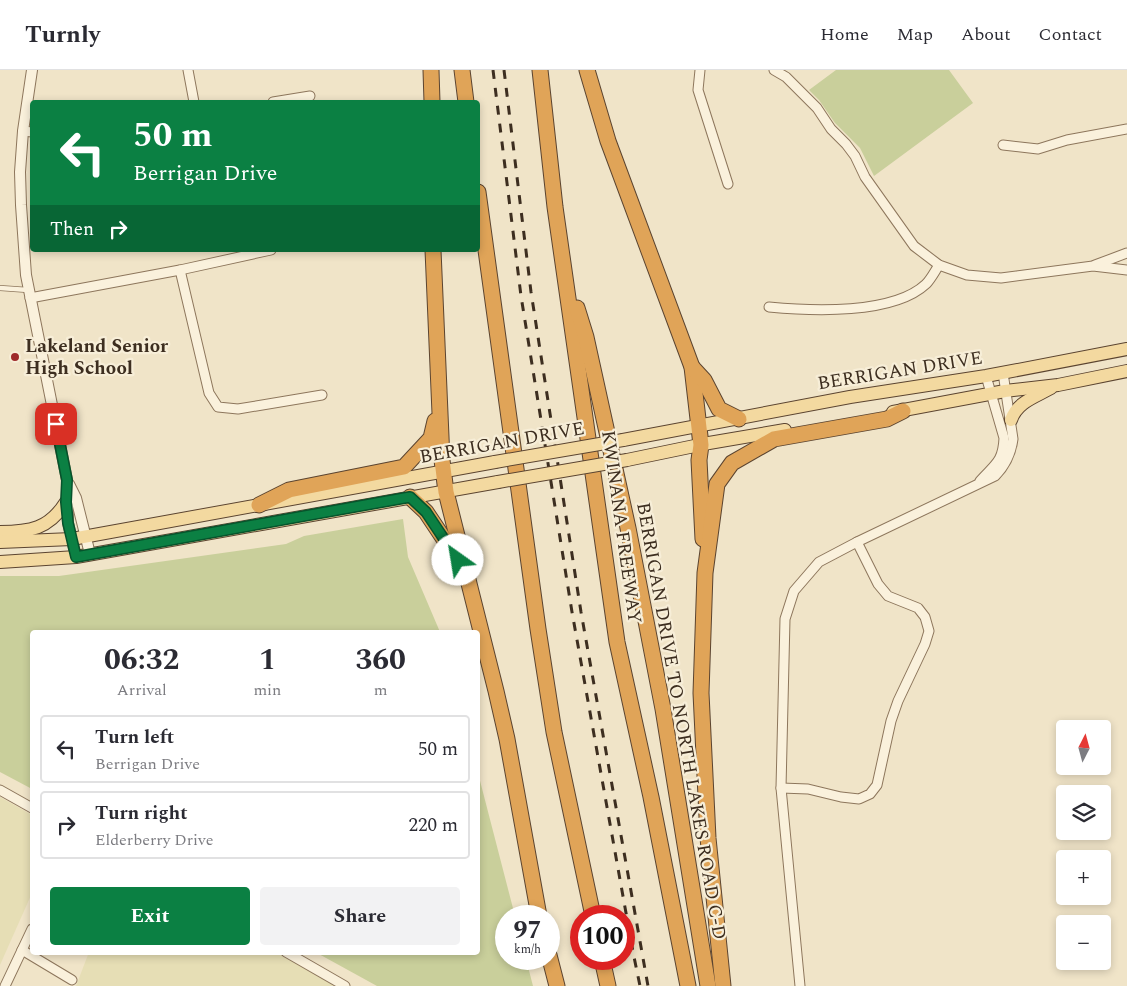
<!DOCTYPE html>
<meta charset="utf-8">
<style>
:root{--surface:#fff;--page:#f2f2f3;--text:#2b2b33;--muted:#7c7c81;--line:#e1e1e2;--accent:#0b8043}
body{margin:0;font-family:Spectral,serif;background:var(--page);color:var(--text);height:100vh;display:flex;flex-direction:column;font-size:19px;white-space:nowrap}
*{box-sizing:border-box;margin:0}
p{font-size:16px;color:var(--muted)}
.icon{flex:none;width:28px;height:28px;fill:none;stroke:currentColor;stroke-width:2;stroke-linecap:round;stroke-linejoin:round}
.map{position:relative;flex:1;overflow:hidden}
.panel{position:absolute;left:30px;top:560px;width:450px;height:325px;display:flex;flex-direction:column;background:var(--surface);border-radius:5px;box-shadow:0 2px 8px #0003}
.panel>*{flex:none}
.hud{position:absolute;left:30px;top:30px;width:450px;height:152px;border-radius:5px;box-shadow:0 2px 8px #0003;background:#0b8043;color:#fff;overflow:hidden}
.needle{width:32px;rotate:6deg}
.buttons{position:absolute;left:1056px;top:650px;display:grid;gap:10px}
.buttons a{display:grid;place-items:center;width:55px;height:55px;border-radius:5px;background:var(--surface);box-shadow:0 2px 8px #0003;font-size:25px}
.speed{position:absolute;left:495px;top:835px;display:flex;gap:10px;font-size:25px;font-weight:700;text-align:center}
.speed>*{display:grid;place-content:center;width:65px;height:65px;border-radius:50%;background:var(--surface);box-shadow:0 2px 8px #0003;line-height:1}
.speed small{font-size:12px;font-weight:400}
.speed .limit{border:8px solid #d22;background:#fff;color:#111}
.pin{position:absolute;display:grid;place-items:center;width:42px;height:42px;color:#fff;margin:-21px;border-radius:10px;box-shadow:0 2px 8px #0006}
.me{position:absolute;width:55px;margin:-28px;rotate:328deg;stroke-linejoin:round;filter:drop-shadow(0 0 4px #0008)}
.turn{display:flex;align-items:center;gap:18px;height:105px;padding:0 20px;font-size:22px}
.turn .icon{width:65px;height:65px;stroke-width:2.5}
.turn b{display:block;font-size:35px;line-height:42px}
.then{display:flex;align-items:center;height:48px;padding:0 20px;background:#0003;gap:10px;font-size:19px}
.eta{display:flex;justify-content:space-evenly;align-items:center;height:85px;text-align:center}
.eta b{font-size:30px;font-weight:700;line-height:35px}
.primary-button{display:flex;gap:10px;margin-top:auto;padding:10px 20px}
.primary-button a{flex:1;height:58px;border-radius:5px;background:var(--accent);color:#fff;font-size:20px;font-weight:700;line-height:58px;text-align:center}
.primary-button a+a{background:var(--page);color:var(--text)}
ul{padding:0;list-style:none}
li{display:flex;align-items:center;gap:15px;height:68px;margin:0 10px 8px;padding:0 10px;border:2px solid var(--line);border-radius:5px}
li div{flex:1}
li b{display:block;font-size:19px}
li em{font-style:normal}
header{display:flex;align-items:center;gap:30px;box-sizing:border-box;height:70px;padding:0 25px;background:var(--surface);border-bottom:1px solid var(--line)}
header strong{font-size:24px}
nav{display:flex;gap:28px;margin-inline-start:auto;font-size:18px}
.map>svg:first-child{display:block}
.farmland{fill:#e6deb5}
.green{fill:#c9cf9b}
.lines{fill:none;stroke-linecap:round;stroke-linejoin:round}
.service-casing{stroke:#8d765c;stroke-width:6}
.minor-casing{stroke:#8d765c;stroke-width:11}
.tertiary-casing{stroke:#8d765c;stroke-width:12}
.primary-casing{stroke:#5b4430;stroke-width:14}
.motorway-casing{stroke:#5b4430;stroke-width:17}
.service{stroke:#faf1dc;stroke-width:4.5}
.minor{stroke:#faf1dc;stroke-width:9}
.tertiary{stroke:#faf1dc;stroke-width:10}
.primary{stroke:#f3d9a0;stroke-width:12}
.motorway{stroke:#e0a458;stroke-width:15}
.rail{stroke:#3d2e20;stroke-width:3;stroke-dasharray:9 9;stroke-linecap:butt}
.primary-bridge-casing{stroke:#5b4430;stroke-width:14;stroke-linecap:butt}
.primary-bridge{stroke:#f3d9a0;stroke-width:12}
.route-casing{stroke:#07532c;stroke-width:12}
.route{stroke:#0b8043;stroke-width:9}
.poi-dot{fill:#9e2a2b;stroke:#f7eed8;stroke-width:2}
.labels{text-anchor:middle;dominant-baseline:central;stroke-width:4.5;stroke-linejoin:round;paint-order:stroke}
.poi-label{font-size:19px;font-weight:bold;fill:#3d2e20;stroke:#f7eed8;text-anchor:start}
.street-label{font-size:19px;fill:#3d2e20;stroke:#f7eed8}
</style>
<header>
<strong>Turnly</strong>
<nav><a>Home</a><a>Map</a><a>About</a><a>Contact</a></nav>
</header>
<div class="map">
<svg width="1127" height="916" viewBox="0 0 1127 916">
<rect width="100%" height="100%" fill="#f0e4c8"/>
<g class="farmland">
<polygon points="0,727 32,745 32,823 0,895"/>
<polygon points="89,882 280,883 340,916 76,916"/>
</g>
<g class="green">
<polygon points="836,0 949,0 973,33 874,106 860,78 835,53 819,30 809,20"/>
<polygon points="403,449 408,487 440,562 32,562 32,719 0,702 0,506 59,506 286,474 304,466"/>
<polygon points="478,703 515,846 506,846 506,889 526,889 533,916 377,916 317,883 478,882"/>
</g>
<g class="lines">
<defs>
<polyline id="service" points="0,218 28,220"/>
<g id="minor">
<polyline points="188,0 194,32"/>
<polyline points="700,0 698,20 728,114"/>
<polyline points="774,0 786,7 817,38 831,59 846,74 855,86 865,107 914,176 939,195 967,205 1001,208 1093,196 1127,200"/>
<polyline points="273,32 310,26"/>
<polyline points="23,61 32,62"/>
<polyline points="1003,75 1038,79 1067,70 1127,59"/>
<polyline points="1095,195 1127,183"/>
<polyline points="180,200 209,323 218,337 238,339 322,325"/>
<polyline points="30,228 180,200 271,180"/>
<path d="M769,237C811,241 893,245 926,214C931,209 935,201 939,195"/>
<path d="M980,411C995,394 1003,392 1004,368L986,306"/>
<polyline points="781,718 808,719 841,727 859,729 870,724 877,715 891,651 898,631 925,574 929,561 925,547 918,538 888,526 878,514 857,472"/>
<polyline points="0,720 32,738"/>
<polyline points="22,880 72,910"/>
<polyline points="286,882 345,916"/>
<polyline points="5,916 32,859"/>
<path d="M800,916L781,718L785,549L794,521L819,492L857,472L995,406C1006,395 1011,384 1013,369L1003,303"/>
</g>
<g id="tertiary">
<polyline points="32,0 23,61 20,102 21,135 26,205 67,410 68,453 76,487"/>
<polyline points="69,414 76,428 90,484"/>
</g>
<g id="primary">
<polyline points="893,342 1005,321 1058,315 1127,301"/>
<path d="M1011,350C1017,332 1035,327 1051,318"/>
<polyline points="623,370 850,327 986,306 1127,279"/>
<polyline points="627,390 709,373 785,360"/>
<path d="M0,462C30,462 49,459 66,432"/>
<polyline points="0,472 72,469 495,392"/>
<polyline points="0,492 76,487 498,412"/>
</g>
<g id="motorway">
<polyline points="431,0 432,32"/>
<polyline points="462,0 466,32"/>
<polyline points="540,0 555,137 617,572 651,727 688,916"/>
<polyline points="587,0 608,71 692,297 701,375 699,390 703,469"/>
<polyline points="478,122 538,559 554,662 593,846"/>
<polyline points="433,180 442,390 446,422 496,621 507,669 539,846"/>
<polyline points="577,238 586,267 628,458 663,639 708,916"/>
<polyline points="692,297 704,310 719,339 739,349"/>
<polyline points="410,427 426,442 458,490"/>
<polyline points="259,435 289,420 404,397 431,368 435,351"/>
<polyline points="549,885 557,916"/>
<polyline points="602,889 608,916"/>
<polyline points="723,916 708,768 701,623 705,503 717,414 732,393 774,369 887,349 903,341"/>
</g>
</defs>
<use href="#service" class="service-casing"/>
<use href="#minor" class="minor-casing"/>
<use href="#tertiary" class="tertiary-casing"/>
<use href="#primary" class="primary-casing"/>
<use href="#motorway" class="motorway-casing"/>
<use href="#service" class="service"/>
<use href="#minor" class="minor"/>
<use href="#tertiary" class="tertiary"/>
<use href="#primary" class="primary"/>
<use href="#motorway" class="motorway"/>
<g class="rail">
<polyline points="493,0 521,226 572,542 633,882 640,916"/>
<polyline points="504,0 531,222 581,542 648,916"/>
</g>
<defs>
<g id="primary-bridge">
<polyline points="495,392 623,370"/>
<polyline points="498,412 627,390"/>
</g>
</defs>
<use href="#primary-bridge" class="primary-bridge-casing"/>
<use href="#primary-bridge" class="primary-bridge"/>
</g>
<g class="lines">
<defs>
<polyline id="route" points="56,354 67,410 66,432 68,453 76,487 410,427 426,442 458,490"/>
</defs>
<use href="#route" class="route-casing"/>
<use href="#route" class="route"/>
</g>
<circle class="poi-dot" cx="15" cy="287" r="5"/>
<g class="labels">
<g class="poi-label">
<text x="25" y="276">Lakeland Senior<tspan x="25" dy="22">High School</tspan></text>
</g>
<g class="street-label">
<text transform="translate(900 301) rotate(-9)">BERRIGAN DRIVE</text>
<text transform="translate(502 373) rotate(-10)">BERRIGAN DRIVE</text>
<text transform="translate(621 457) rotate(82)">KWINANA FREEWAY</text>
<text transform="translate(681 651) rotate(80)">BERRIGAN DRIVE TO NORTH LAKES ROAD C-D</text>
</g>
</g>
</svg>
<div class="buttons">
<a><svg class="needle" viewBox="-14 -14 28 28"><path d="M0-13l5 13h-10z" fill="#e53935"/><path d="M0 13l5-13h-10z" fill="#7c7c81"/></svg></a>
<a><svg class="icon" aria-label="layers" viewBox="0 0 24 24"><path d="M12 4l9 5-9 5-9-5zM3 14l9 5 9-5"/></svg></a>
<a>+</a>
<a>−</a>
</div>
<div class="speed"><div>97<small>km/h</small></div><div class="limit">100</div></div>
<div class="pin" style="left:56px;top:354px;background:#d93025"><svg class="icon" aria-label="arrive" viewBox="0 0 24 24"><path d="M6 21V4h12l-3 4 3 4H6"/></svg></div>
<svg class="me" style="left:458px;top:490px" viewBox="-20 -20 40 40"><circle r="19" fill="#fff"/><path d="M0-13L10 11 0 6-10 11z" fill="#0b8043"/></svg>
<div class="hud">
<div class="turn"><svg class="icon" aria-label="left" viewBox="0 0 24 24"><path d="M17 20v-9H6M10 6l-5 5 5 5"/></svg><div><b>50 m</b>Berrigan Drive</div></div>
<div class="then">Then<svg class="icon" aria-label="right" viewBox="0 0 24 24"><path d="M7 20v-9h11M14 6l5 5-5 5"/></svg></div>
</div>
<section class="panel">
<div class="eta">
<div><b>06:32</b><p>Arrival</p></div>
<div><b>1</b><p>min</p></div>
<div><b>360</b><p>m</p></div>
</div>
<ul>
<li><svg class="icon" aria-label="left" viewBox="0 0 24 24"><path d="M17 20v-9H6M10 6l-5 5 5 5"/></svg><div><b>Turn left</b><p>Berrigan Drive</p></div><em>50 m</em></li>
<li><svg class="icon" aria-label="right" viewBox="0 0 24 24"><path d="M7 20v-9h11M14 6l5 5-5 5"/></svg><div><b>Turn right</b><p>Elderberry Drive</p></div><em>220 m</em></li>
</ul>
<div class="primary-button"><a>Exit</a><a>Share</a></div>
</section>
</div>
